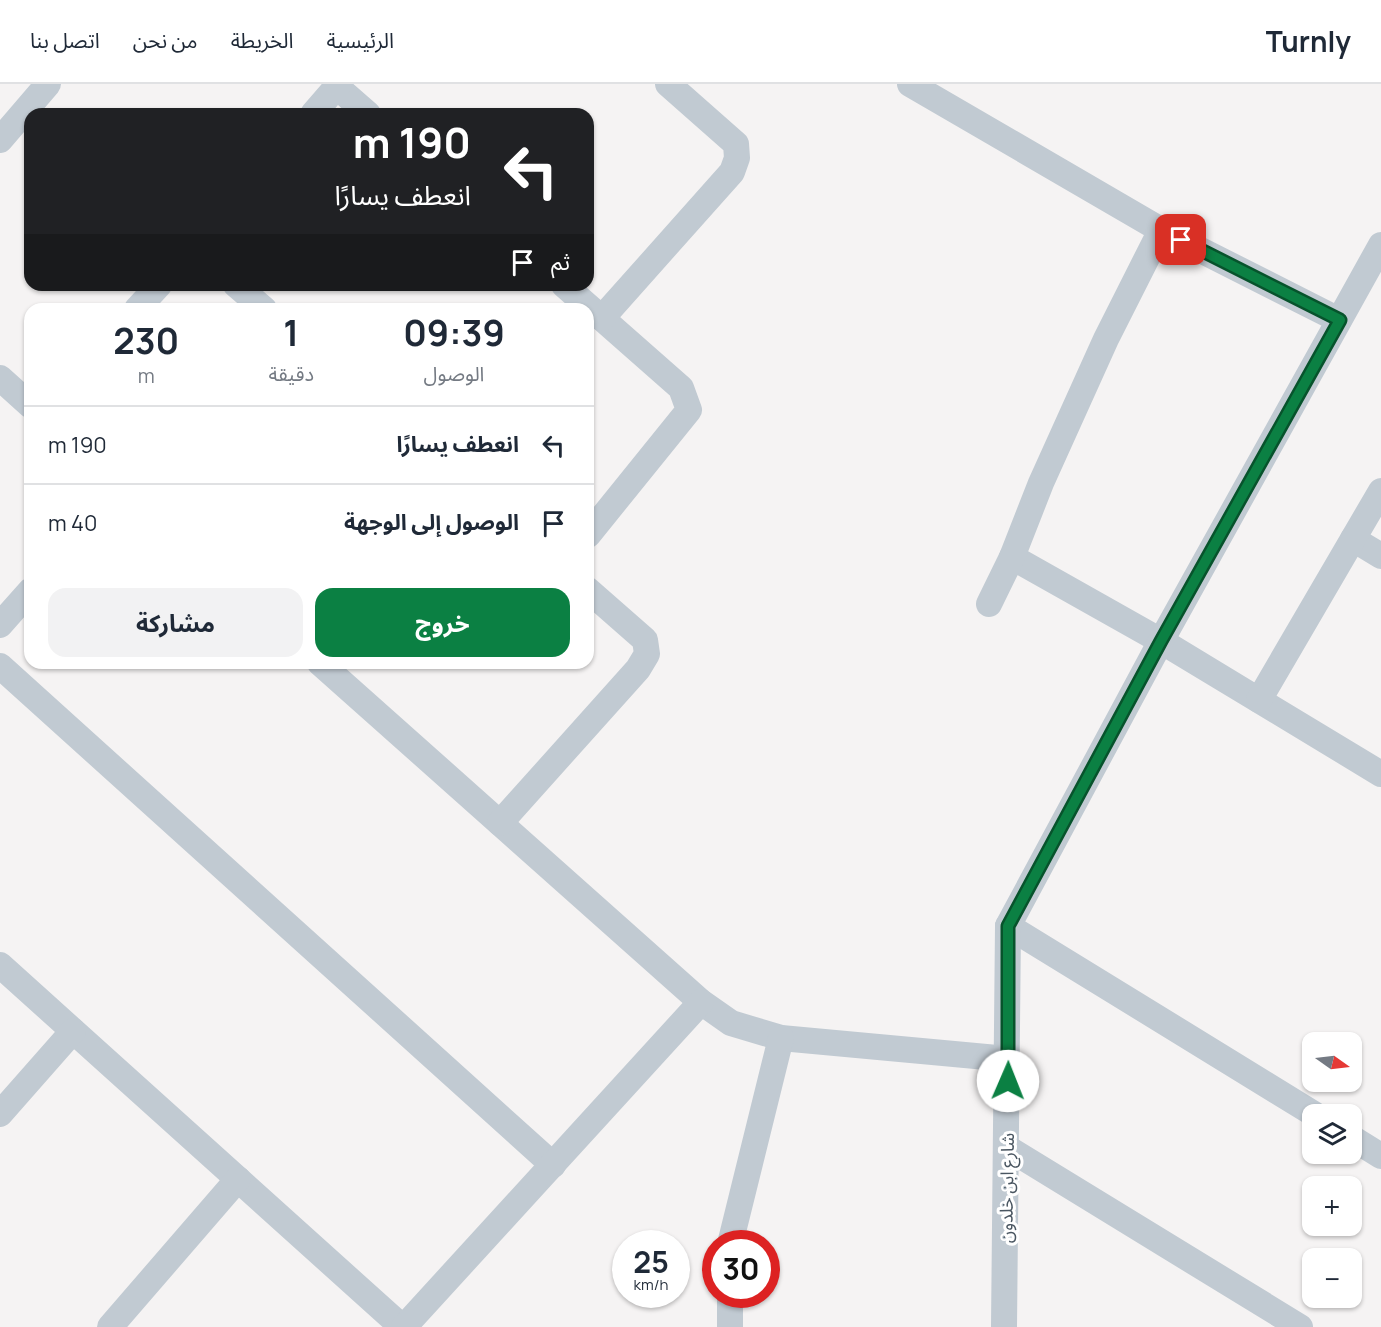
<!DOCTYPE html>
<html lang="ar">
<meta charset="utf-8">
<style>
:root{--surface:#fff;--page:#f2f2f3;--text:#1f2937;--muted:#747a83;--line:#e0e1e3;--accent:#0b8043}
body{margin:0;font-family:Manrope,"Noto Sans Arabic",sans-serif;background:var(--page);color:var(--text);direction:rtl;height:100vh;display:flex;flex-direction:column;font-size:22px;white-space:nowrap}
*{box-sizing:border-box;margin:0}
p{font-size:20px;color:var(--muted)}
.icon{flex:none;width:33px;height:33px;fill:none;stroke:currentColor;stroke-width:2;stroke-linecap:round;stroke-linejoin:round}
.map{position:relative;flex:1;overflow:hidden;direction:ltr}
.sheet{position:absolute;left:24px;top:219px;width:570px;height:366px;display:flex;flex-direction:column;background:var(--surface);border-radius:18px;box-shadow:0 2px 4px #0004;direction:rtl}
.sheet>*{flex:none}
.banner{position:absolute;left:24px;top:24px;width:570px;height:183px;border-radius:18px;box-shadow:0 2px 4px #0004;direction:rtl;background:#202124;color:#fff;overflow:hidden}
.needle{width:39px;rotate:104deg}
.fabs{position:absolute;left:1302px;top:948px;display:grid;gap:12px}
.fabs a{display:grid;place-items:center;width:60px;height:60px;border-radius:12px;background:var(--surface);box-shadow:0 2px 4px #0004;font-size:30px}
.speed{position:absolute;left:612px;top:1146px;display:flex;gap:12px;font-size:30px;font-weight:700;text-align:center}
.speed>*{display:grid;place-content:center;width:78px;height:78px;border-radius:50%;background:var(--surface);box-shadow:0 2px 4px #0004;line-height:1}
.speed small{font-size:15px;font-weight:400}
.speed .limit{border:9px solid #d22;background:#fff;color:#111}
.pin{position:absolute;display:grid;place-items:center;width:51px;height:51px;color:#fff;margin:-26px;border-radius:12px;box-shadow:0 3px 9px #0006}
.me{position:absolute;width:66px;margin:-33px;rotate:1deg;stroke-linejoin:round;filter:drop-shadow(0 0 4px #0008)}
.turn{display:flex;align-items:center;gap:21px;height:126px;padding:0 24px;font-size:27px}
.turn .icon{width:78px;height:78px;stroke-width:2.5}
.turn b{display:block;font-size:42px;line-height:51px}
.then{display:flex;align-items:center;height:57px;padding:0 24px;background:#0003;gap:12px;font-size:22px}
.eta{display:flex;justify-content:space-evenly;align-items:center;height:102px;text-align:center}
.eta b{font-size:36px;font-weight:700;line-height:42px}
.button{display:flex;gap:12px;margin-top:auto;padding:12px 24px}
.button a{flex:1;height:69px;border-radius:18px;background:var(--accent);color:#fff;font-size:24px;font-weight:700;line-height:69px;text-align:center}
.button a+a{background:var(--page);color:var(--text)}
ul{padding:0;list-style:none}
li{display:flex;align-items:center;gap:18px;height:78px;padding:0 24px;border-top:2px solid var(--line)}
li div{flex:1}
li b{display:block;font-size:22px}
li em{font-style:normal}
header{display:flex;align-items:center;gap:36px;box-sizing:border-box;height:84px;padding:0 30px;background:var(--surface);border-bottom:2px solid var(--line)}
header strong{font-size:28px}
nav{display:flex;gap:33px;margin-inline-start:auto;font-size:21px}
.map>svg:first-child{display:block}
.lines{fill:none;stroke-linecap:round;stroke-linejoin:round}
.minor{stroke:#c1cad2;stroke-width:26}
.route-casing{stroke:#07532c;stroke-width:15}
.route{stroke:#0b8043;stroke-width:10}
.labels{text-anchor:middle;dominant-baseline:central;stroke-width:6;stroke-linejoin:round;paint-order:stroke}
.street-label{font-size:18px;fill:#4a5661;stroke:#fff}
</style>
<header>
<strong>Turnly</strong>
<nav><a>الرئيسية</a><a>الخريطة</a><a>من نحن</a><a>اتصل بنا</a></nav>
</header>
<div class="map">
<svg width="1381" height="1243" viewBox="0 0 1381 1243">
<rect width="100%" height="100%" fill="#f5f3f3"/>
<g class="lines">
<g class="minor">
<polyline points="910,0 1161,146 1339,236"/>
<polyline points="337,3 368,30"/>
<polyline points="313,30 339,0"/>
<polyline points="0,56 48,0"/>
<polyline points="236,201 264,225"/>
<polyline points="564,201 681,304 689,326 588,451"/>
<polyline points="137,225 159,201"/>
<polyline points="602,234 732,88 737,74 736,60 668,0"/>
<polyline points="0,294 30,321"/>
<polyline points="1353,455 1381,472"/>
<polyline points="1012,473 1161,557 1381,690"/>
<polyline points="989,520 1012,473 1041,399 1106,255 1161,146"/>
<polyline points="0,541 30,507"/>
<polyline points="320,579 701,918 731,939 781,954 1008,975"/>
<polyline points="0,582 553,1081"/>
<polyline points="1259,616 1381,407"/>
<polyline points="500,739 638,585 647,570 645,556 588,506"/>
<polyline points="1008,842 1314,1030"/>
<polyline points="0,881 402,1243"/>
<polyline points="0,1030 73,947"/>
<polyline points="1352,1054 1381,1072"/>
<polyline points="1006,1063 1300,1243"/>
<polyline points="730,1160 781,954"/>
<polyline points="730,1210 730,1243"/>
<polyline points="110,1243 238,1095"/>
<polyline points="404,1243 701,918"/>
<polyline points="1004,1243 1008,842 1161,557 1381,161"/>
</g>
</g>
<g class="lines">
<defs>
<polyline id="route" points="1008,997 1008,842 1161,557 1340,236 1181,156"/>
</defs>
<use href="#route" class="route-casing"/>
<use href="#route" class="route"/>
</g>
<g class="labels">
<g class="street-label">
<text transform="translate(1006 1104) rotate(-89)">شارع ابن خلدون</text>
</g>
</g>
</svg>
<div class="fabs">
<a><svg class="needle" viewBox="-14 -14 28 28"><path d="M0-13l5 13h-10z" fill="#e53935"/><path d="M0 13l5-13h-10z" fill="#747a83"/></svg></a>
<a><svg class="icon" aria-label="layers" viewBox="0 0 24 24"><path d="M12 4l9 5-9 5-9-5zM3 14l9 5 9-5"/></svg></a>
<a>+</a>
<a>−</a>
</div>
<div class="speed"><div>25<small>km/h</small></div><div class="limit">30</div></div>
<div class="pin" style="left:1181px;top:156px;background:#d93025"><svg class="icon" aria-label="arrive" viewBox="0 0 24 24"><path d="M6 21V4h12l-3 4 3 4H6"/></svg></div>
<svg class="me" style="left:1008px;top:997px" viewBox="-20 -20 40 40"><circle r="19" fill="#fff"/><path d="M0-13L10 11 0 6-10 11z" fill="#0b8043"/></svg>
<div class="banner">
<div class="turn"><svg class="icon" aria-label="left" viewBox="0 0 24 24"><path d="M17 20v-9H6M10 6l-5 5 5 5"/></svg><div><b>190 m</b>انعطف يسارًا</div></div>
<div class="then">ثم<svg class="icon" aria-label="arrive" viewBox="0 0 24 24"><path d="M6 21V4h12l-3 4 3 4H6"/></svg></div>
</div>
<section class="sheet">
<div class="eta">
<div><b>09:39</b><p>الوصول</p></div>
<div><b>1</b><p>دقيقة</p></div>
<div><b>230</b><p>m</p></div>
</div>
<ul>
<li><svg class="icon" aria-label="left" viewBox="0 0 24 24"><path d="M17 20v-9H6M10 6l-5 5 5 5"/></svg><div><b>انعطف يسارًا</b></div><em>190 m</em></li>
<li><svg class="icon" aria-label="arrive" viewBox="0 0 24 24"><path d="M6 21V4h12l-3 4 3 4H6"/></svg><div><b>الوصول إلى الوجهة</b></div><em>40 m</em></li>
</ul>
<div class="button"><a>خروج</a><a>مشاركة</a></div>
</section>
</div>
